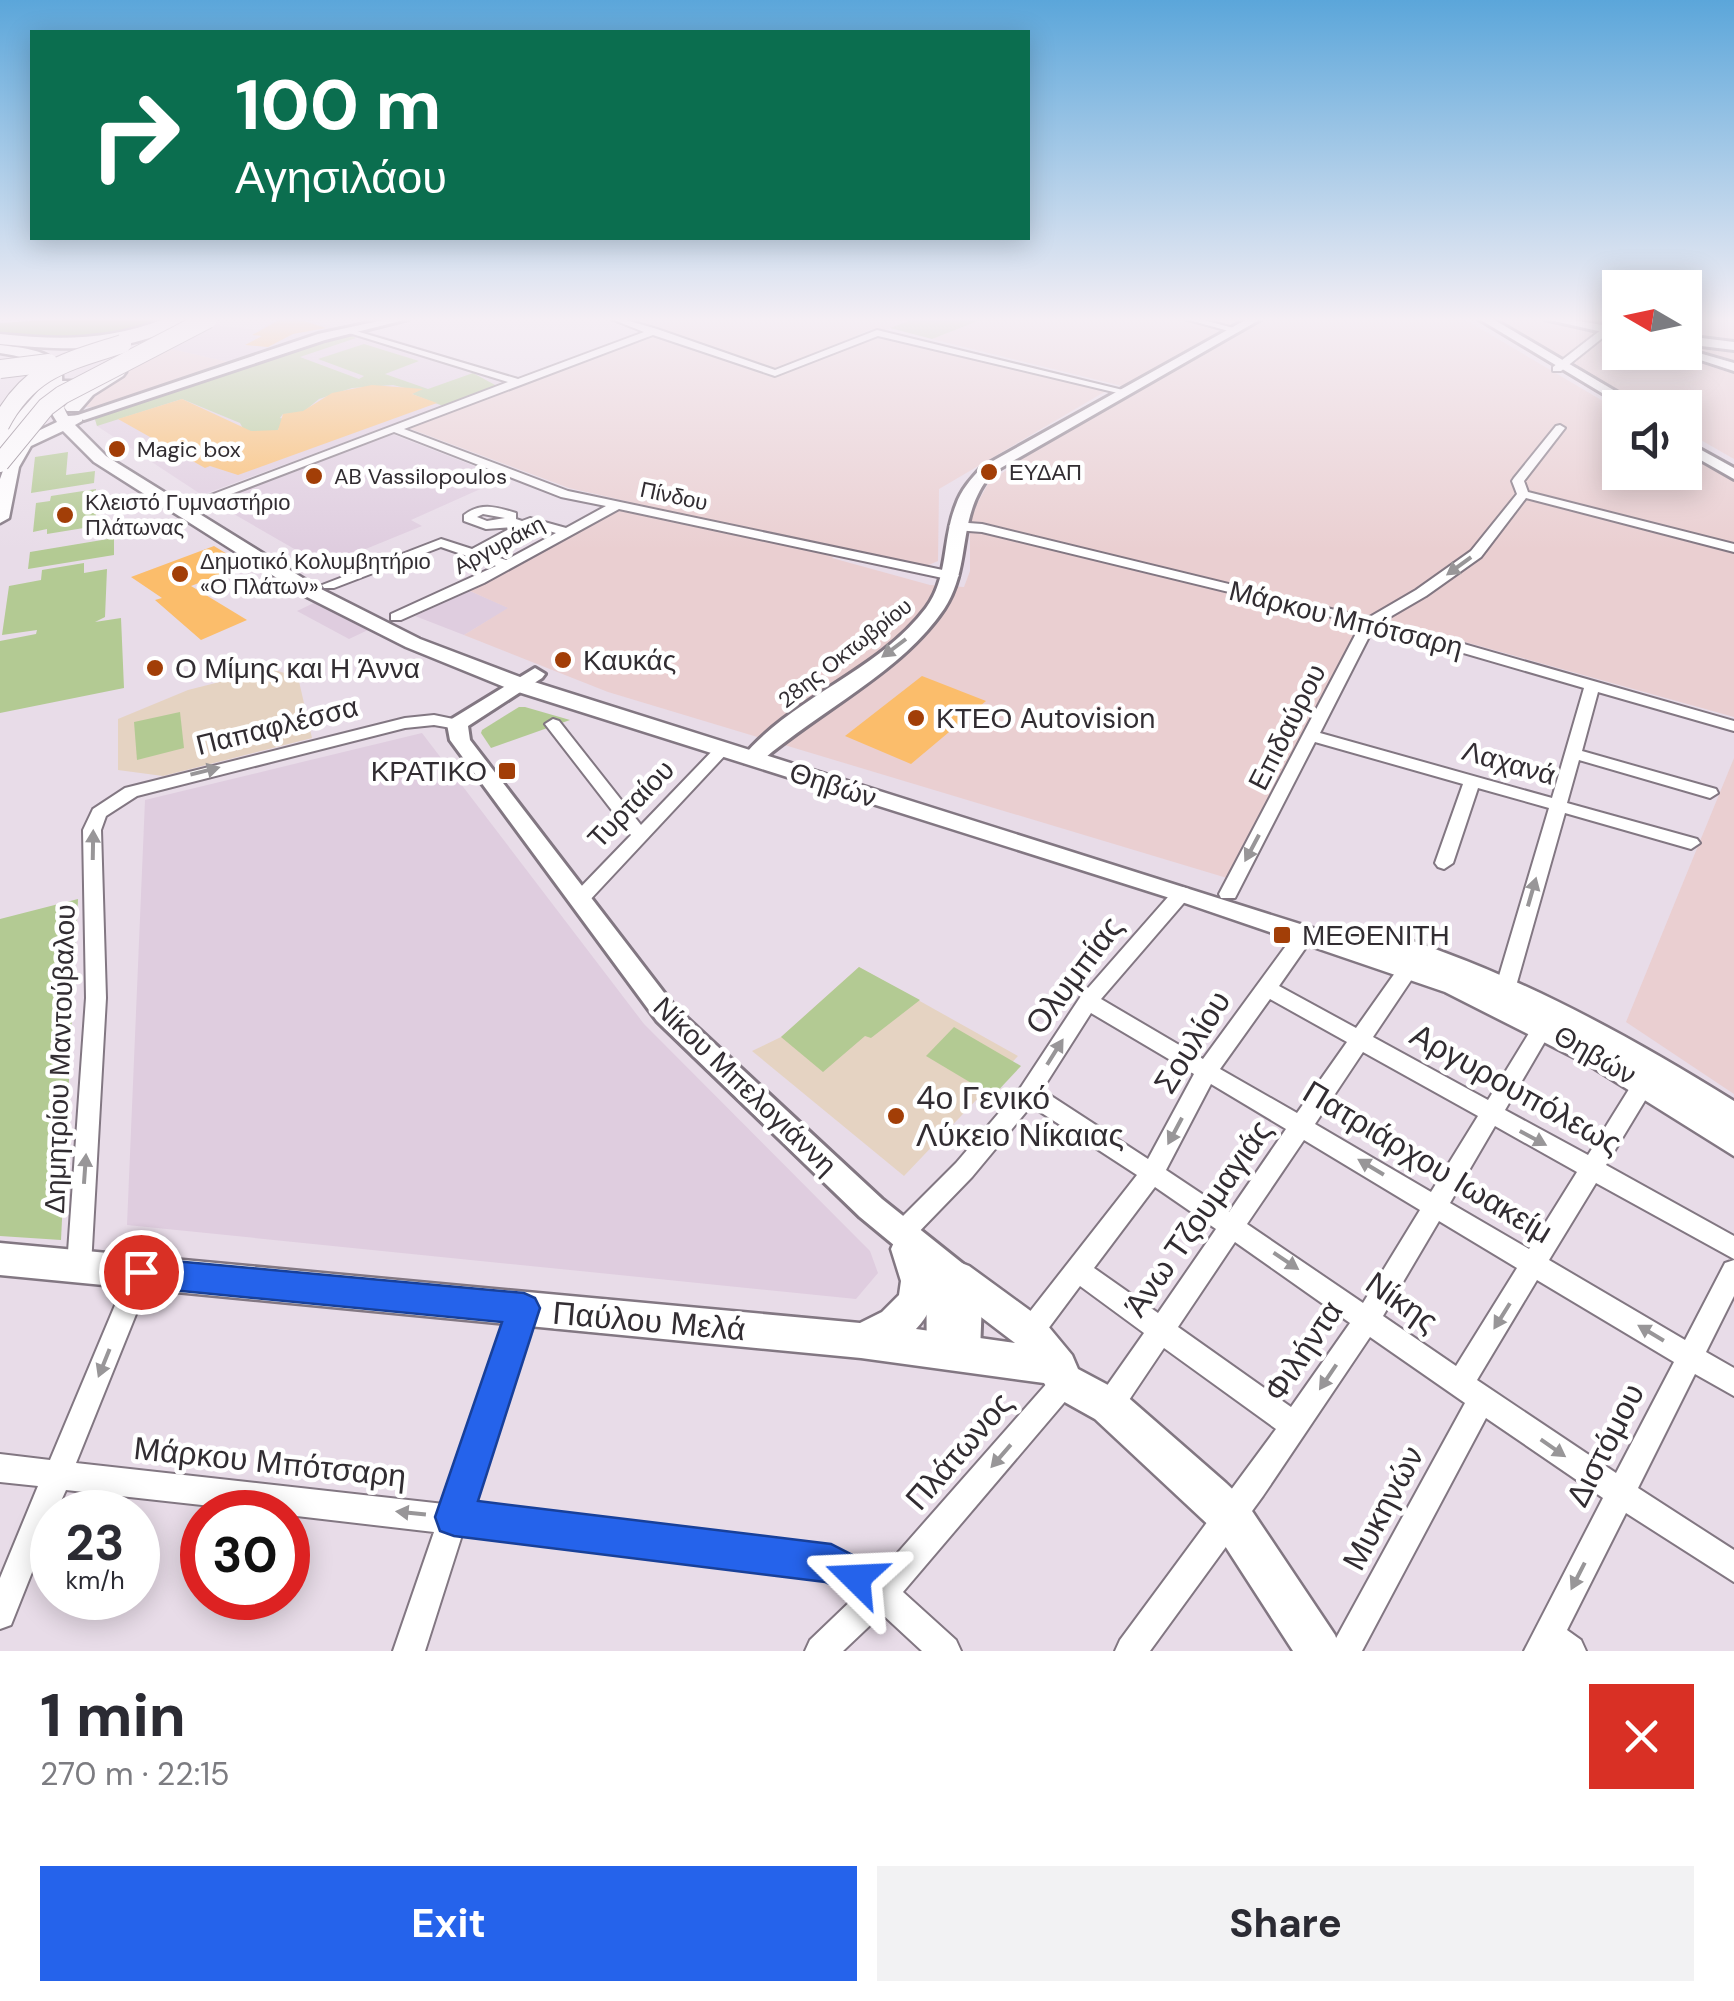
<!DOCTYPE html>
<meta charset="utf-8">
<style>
:root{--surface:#fff;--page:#f2f2f3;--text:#2b2b33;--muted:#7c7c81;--accent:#2563eb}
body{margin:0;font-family:"DM Sans",sans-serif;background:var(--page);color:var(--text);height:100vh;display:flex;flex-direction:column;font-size:38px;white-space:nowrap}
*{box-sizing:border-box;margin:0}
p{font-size:32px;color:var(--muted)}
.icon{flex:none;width:55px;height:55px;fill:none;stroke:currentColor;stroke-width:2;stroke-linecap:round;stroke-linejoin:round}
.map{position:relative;height:1651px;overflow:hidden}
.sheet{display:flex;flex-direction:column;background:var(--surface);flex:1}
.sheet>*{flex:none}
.hud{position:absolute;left:30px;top:30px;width:1000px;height:210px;border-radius:0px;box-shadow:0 5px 25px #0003;background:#0b6e4f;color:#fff;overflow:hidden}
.needle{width:65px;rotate:279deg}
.tools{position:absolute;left:1602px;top:270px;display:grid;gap:20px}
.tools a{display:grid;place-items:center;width:100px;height:100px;border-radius:0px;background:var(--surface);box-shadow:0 5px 25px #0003;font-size:50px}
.speed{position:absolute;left:30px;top:1490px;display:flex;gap:20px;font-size:50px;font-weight:700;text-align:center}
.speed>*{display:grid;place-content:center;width:130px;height:130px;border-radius:50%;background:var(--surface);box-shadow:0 5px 25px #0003;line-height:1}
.speed small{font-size:25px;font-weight:400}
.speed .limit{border:15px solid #d22;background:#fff;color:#111}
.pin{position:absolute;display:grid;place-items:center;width:85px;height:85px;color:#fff;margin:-42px;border:5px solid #fff;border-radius:50%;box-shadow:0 2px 10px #0007}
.me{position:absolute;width:110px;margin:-55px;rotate:291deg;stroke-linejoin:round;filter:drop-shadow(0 0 8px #0008)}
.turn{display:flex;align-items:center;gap:35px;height:210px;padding:0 40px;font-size:45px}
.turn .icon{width:130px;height:130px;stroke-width:2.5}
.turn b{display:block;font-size:70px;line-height:85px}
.round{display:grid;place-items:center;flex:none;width:105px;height:105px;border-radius:0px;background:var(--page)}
.summary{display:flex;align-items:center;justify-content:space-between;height:170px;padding:0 40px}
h1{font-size:60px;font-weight:700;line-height:75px}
.button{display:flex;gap:20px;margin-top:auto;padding:20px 40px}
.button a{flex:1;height:115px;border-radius:0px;background:var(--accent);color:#fff;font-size:40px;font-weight:700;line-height:115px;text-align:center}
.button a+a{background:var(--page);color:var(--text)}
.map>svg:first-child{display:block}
.built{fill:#dfcddf}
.industrial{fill:#eacfd1}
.education{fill:#e5d3c2}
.green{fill:#b3ca93}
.forest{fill:#8aac54}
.building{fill:#fbbd6b}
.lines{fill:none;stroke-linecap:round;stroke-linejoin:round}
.minor-casing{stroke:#827782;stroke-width:4}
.tertiary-casing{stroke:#827782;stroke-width:6}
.secondary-casing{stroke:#827782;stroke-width:5}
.primary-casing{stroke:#827782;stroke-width:5}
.minor{fill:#fff;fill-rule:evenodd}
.tertiary{fill:#fff;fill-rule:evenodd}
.secondary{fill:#fff;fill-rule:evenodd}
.primary{fill:#fff;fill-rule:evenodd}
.primary-bridge-casing{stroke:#827782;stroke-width:20;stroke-linecap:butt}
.primary-bridge{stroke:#fff;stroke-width:18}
.oneway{fill:#989698}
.route{fill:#2563eb;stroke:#184099;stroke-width:2.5}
.poi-dot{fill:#a23e07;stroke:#fff;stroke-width:4}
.labels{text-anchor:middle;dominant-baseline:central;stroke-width:9;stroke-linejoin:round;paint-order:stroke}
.far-poi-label{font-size:22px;fill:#322d32;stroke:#fff;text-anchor:start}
.far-street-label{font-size:22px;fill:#322d32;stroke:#fff}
.street-label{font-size:28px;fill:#322d32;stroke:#fff}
.poi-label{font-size:28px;fill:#322d32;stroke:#fff;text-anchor:start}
.near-street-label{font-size:32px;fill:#322d32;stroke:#fff}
.near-poi-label{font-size:32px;fill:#322d32;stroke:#fff;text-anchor:start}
</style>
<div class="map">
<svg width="1734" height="1651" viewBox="0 0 1734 1651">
<rect width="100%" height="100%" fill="#e8dce8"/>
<g class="built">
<polygon points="278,319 308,319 340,329 232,363 167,348 213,325 258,330"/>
<polygon points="364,330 518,378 202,495 97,426 94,416"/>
<polygon points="392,434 505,478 411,520 422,526 324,566 213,502"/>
<polygon points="470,591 509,608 464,635 415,616"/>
<polygon points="316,602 368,630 349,639 297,611"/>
<polygon points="422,733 644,1024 870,1251 878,1273 856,1299 127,1225 145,800"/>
</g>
<g class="industrial">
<polygon points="623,319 914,319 885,330 872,329 777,369"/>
<polygon points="983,319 1464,319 1620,411 1620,472 1685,472 1685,450 1734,479 1734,717 1365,614 1227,878 608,692 464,635 508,608 470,591 630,502 569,488 408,428 654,335 772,377 870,335 881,335 1106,391 939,489 938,561 924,567 842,548 832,558 930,585 964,587 970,571 970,516 988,484 1024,456 1134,389 932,339"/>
<polygon points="1492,319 1620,319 1620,352 1685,352 1685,319 1734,319 1734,459 1685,431 1685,408 1645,407"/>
<polygon points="167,348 232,363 99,407 81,407 89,393"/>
<polygon points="1734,758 1734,1094 1626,1022"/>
</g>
<g class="education">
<polygon points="271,669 298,677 312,738 163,776 118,770 118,719 188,690"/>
<polygon points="859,967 1018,1056 904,1176 752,1051 781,1037"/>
</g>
<g class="green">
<polygon points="914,319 983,319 932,339 890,328"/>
<polygon points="350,334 356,338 300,357 359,379 364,376 318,359 364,344 419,361 385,374 428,389 473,373 497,386 443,406 412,394 417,391 393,385 352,388 319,399 302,413 283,414 280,418 285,419 277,431 245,432 240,423 182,399 97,426 94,416"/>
<polygon points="68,452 66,475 95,471 94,483 31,493 35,457"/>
<polygon points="96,489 96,526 47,534 47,529 33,532 36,503 50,501 51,496"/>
<polygon points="114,538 114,555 28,569 30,552"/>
<polygon points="84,563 84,573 107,569 105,617 95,622 121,618 124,688 0,713 0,641 36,634 37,630 2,635 9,586 41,580 42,570"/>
<polygon points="519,707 525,707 570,720 491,748 481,733 482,730"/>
<polygon points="180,712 184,748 137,760 134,722"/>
<polygon points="78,899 61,1240 0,1236 0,919"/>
<polygon points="859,967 920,1000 871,1038 865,1036 823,1072 781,1037"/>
<polygon points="954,1027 1021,1066 993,1096 926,1056"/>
</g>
<polygon class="forest" points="61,319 172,319 115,339 0,337 0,323"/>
<g class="building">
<polygon points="281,319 298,319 326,328 293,334 268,347 245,345 262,336 252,335"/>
<polygon points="372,385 423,389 412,394 437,403 238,475 210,466 205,468 118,419 182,399 251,431 278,430 283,414 303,411 332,393"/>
<polygon points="214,546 245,565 191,586 247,620 201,640 155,600 162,598 131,577"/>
<polygon points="922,676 986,701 911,764 845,736"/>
</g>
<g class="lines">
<defs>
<g id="minor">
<path d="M611,319H623L657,329L775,370L877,330L1127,391L1122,394L878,336L775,376L653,335L404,429L568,491L957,573L959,576L952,580L619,509L484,583L401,620H391V614L496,566L441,547L334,588H324L322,585L441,539L472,549L513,527L486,529L464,521V515C481,502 497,507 516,513V519L522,521L530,518L566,528L606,506L561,497L394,432L184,512L174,509L508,382L346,332V328L518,379L644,332ZM483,514L505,518L487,521L477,517ZM531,526L556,533L506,560L484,553Z"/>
<polygon points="1185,319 1200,319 1241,330 1236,333"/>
<polygon points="1615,319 1620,319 1620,324 1561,371 1553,371 1553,367"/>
<path d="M1560,425L1565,428L1524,481L1528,492L1734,544V552L1526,498L1481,557L1426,596L1383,621L1734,721V731L1598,692L1582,751L1716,789L1718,793L1710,798L1579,760L1567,803L1697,839L1700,843L1691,849L1565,813L1516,986L1513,991H1499L1496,986L1549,808L1478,788L1453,863L1444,869L1438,867L1435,863L1463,784L1315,742L1235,898H1221L1219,894L1361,624L982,532L955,530L949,526L955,522L982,524L1368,618L1416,590L1471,551L1517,494L1512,481L1514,478L1556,426ZM1374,627L1584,688L1552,798L1320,733Z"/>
<polygon points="434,715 463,721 465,724 457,729 434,725 405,728 137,796 106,816 101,830 106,998 91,1266 88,1274 79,1277 70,1274 67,1266 86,998 83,830 93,809 125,788 405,718"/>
<polygon points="553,719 559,721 641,825 716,747 728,747 730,750 588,902 581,904 572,898 574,894 631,835 545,724"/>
<path d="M1182,887L1189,889L1191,893L1189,897L1101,999L1203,1059L1299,928H1313L1316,933L1279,986L1356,1028L1402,963H1416L1419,968L1416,973L1373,1037L1488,1100L1537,1020L1544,1018L1551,1020L1554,1026L1505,1110L1588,1155L1636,1078L1644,1075L1652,1078L1655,1084L1606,1165L1734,1236V1259L1596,1183L1549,1260L1685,1340L1725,1263L1734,1260V1296L1706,1352L1734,1368V1396L1695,1374L1638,1488L1734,1550V1582L1626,1513L1567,1630L1581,1640L1586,1651H1524L1603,1498L1486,1418L1362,1651H1329L1465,1403L1370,1337L1263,1496L1150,1651H1115L1120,1640L1276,1429L1164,1348L1119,1415L1109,1419L1099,1415L1095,1406L1099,1397L1144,1333L1080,1286L1039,1341L1030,1344L1021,1341L1017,1332L1021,1323L1137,1175L1031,1106L972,1177L911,1240L902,1244L893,1240L890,1233L893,1226L956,1163L1021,1087L1081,996L1175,889ZM1270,999L1347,1042L1297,1113L1220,1069ZM1091,1013L1194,1074L1148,1159L1042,1090ZM1363,1052L1478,1116L1431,1192L1315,1124ZM1211,1084L1286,1129L1229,1212L1166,1170ZM1495,1126L1577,1172L1529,1249L1450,1203ZM1304,1140L1420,1210L1363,1303L1247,1224ZM1155,1187L1216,1229L1158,1313L1094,1268ZM1439,1221L1517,1268L1456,1366L1383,1316ZM1235,1242L1350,1323L1291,1407L1178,1327ZM1537,1280L1674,1362L1616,1473L1477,1380Z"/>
<polygon points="141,1261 150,1264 153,1272 76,1463 444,1504 510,1309 514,1301 523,1297 532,1301 536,1309 471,1507 831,1548 879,1574 1056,1373 1065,1369 1074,1373 1078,1382 1074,1391 903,1592 956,1640 961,1651 922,1651 882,1614 843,1651 805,1651 810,1640 857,1595 827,1577 462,1535 425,1651 393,1651 434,1532 288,1515 288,1512 264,1512 66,1490 56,1512 52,1512 52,1522 11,1625 0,1629 0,1578 38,1486 0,1482 0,1454 50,1460 129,1272 132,1264"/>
</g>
<g id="tertiary">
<polygon points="388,319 408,319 325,340 84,420 72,417 318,334"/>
<path d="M1247,319H1261L992,473C955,516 973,565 944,609C902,672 816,713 759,763H745L741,759C791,697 878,672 926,608C949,577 942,539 956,505C961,490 971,479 982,467Z"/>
<polygon points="1479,319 1493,319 1644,408 1627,408"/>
<polygon points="1545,319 1568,319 1620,328 1620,336"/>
<polygon points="1685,336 1734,342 1734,350 1685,344"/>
<polygon points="1685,349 1734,363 1734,371 1676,352 1685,352"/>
<polygon points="1685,441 1734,468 1734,479 1685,451"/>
<path d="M535,668L545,674L542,678L468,726L470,740L675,1007L882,1199L967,1267L982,1300L980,1352L975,1363L963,1368L932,1361C923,1340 929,1317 925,1295C923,1283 910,1272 904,1260L906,1255L860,1217L657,1021L450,740L447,724L450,720Z"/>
</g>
<g id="secondary">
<path d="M0,345C20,348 60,349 62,376C63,392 59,401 68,416L82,415V421L75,425L106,456L319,588L420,639L528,680L1357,942L1354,937L1358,930L1368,927C1499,965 1619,1029 1734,1101V1156L1587,1064L1445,992L1173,899L512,690L406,647L305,596L94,462L63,431L31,446L19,467L9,518L0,523V479L8,457L0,460V449L57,422C27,378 75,365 0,353Z"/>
<path d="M908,1234L920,1238C936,1272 944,1299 916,1329L1015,1343L943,1288L938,1277L943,1266L956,1261L969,1266L1043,1320L1072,1355L1078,1369L1123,1393L1226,1483L1246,1502L1335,1635L1341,1651H1293L1216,1532L1095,1419L1052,1395L1044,1383L861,1358L0,1275V1243L860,1323L882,1312L899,1295L901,1281L891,1249L896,1238Z"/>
</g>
<g id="primary">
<path d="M164,319H185C138,357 56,349 0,344V334C59,340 108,341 164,319Z"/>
<polygon points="117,367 126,372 123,376 93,395 79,411 67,411 64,407 78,391 58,390 7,450 0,452 0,434 47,381 91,381"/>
</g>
</defs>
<use href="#minor" class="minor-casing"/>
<use href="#tertiary" class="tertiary-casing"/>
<use href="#secondary" class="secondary-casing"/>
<use href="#primary" class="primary-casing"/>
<use href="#minor" class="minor"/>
<use href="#tertiary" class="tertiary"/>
<use href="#secondary" class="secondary"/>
<use href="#primary" class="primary"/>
<defs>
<g id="primary-bridge">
<polyline points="0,369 49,363"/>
<path d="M0,425C29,369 66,362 122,344"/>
<polyline points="0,463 46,407 62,395 208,319"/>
</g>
</defs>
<use href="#primary-bridge" class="primary-bridge-casing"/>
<use href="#primary-bridge" class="primary-bridge"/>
</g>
<defs><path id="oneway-solid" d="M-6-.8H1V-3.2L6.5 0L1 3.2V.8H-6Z" transform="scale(2.5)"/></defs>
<g class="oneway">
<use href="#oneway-solid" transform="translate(1459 566) rotate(144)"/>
<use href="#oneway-solid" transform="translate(894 648) rotate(143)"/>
<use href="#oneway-solid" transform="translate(205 771) rotate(-14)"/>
<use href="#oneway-solid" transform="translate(93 845) rotate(-89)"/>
<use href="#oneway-solid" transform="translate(1252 848) rotate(118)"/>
<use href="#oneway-solid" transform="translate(1532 892) rotate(-74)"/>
<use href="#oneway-solid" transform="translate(1055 1052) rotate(-58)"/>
<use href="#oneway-solid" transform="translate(1175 1131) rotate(118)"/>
<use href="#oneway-solid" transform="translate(1533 1138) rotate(28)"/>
<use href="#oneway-solid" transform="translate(1371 1167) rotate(-149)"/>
<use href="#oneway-solid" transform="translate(85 1169) rotate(-86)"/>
<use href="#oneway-solid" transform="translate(1286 1261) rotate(34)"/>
<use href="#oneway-solid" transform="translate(1502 1316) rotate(122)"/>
<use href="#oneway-solid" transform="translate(1651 1333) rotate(-149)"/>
<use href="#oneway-solid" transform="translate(104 1363) rotate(112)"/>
<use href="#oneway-solid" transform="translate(1328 1377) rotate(124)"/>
<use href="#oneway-solid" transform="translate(1553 1448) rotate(35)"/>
<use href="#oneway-solid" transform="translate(1001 1456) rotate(131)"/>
<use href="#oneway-solid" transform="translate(411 1513) rotate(-174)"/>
<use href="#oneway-solid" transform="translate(1578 1576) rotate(117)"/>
</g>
<linearGradient id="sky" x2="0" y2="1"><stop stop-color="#5ba6da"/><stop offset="0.58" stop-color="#f5eff5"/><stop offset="1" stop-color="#f5eff5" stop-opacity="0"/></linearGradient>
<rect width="1734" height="550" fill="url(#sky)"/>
<polygon class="route" points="141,1258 524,1293 535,1298 540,1308 478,1501 831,1544 870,1564 876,1578 870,1592 856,1598 825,1582 454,1536 440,1531 435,1517 502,1322 141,1287 130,1282 125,1272 130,1262"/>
<g class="poi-dot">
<circle cx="117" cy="449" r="10"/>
<circle cx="989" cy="472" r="10"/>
<circle cx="314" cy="476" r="10"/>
<circle cx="65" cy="515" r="10"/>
<circle cx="180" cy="574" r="10"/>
<circle cx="563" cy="660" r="10"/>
<circle cx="155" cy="668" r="10"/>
<circle cx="916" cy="718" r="10"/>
<rect x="497" y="761" width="20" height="20" rx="5"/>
<rect x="1272" y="925" width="20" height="20" rx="5"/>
<circle cx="896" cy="1116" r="10"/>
</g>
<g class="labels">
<g class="far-poi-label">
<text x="137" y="449">Magic box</text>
<text x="1009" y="472">ΕΥΔΑΠ</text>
<text x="334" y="476">AB Vassilopoulos</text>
<text x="85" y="502">Κλειστό Γυμναστήριο<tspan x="85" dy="25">Πλάτωνας</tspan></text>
<text x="200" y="561">Δημοτικό Κολυμβητήριο<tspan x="200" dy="25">«Ο Πλάτων»</tspan></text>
</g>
<g class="far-street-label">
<text transform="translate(674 496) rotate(12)">Πίνδου</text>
<text transform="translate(499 545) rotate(-28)">Αργυράκη</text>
<text transform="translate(845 653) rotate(-38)">28ης Οκτωβρίου</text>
</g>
<g class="street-label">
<text transform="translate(1346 619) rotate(14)">Μάρκου Μπότσαρη</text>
<text transform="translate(277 726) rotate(-14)">Παπαφλέσσα</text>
<text transform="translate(1287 727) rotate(-63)">Επιδαύρου</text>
<text transform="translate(1509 763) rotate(16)">Λαχανά</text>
<text transform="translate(833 785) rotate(18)">Θηβών</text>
<text transform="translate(631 804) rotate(-46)">Τυρταίου</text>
<text transform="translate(1595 1055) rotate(30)">Θηβών</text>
<text transform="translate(60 1059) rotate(-88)">Δημητρίου Μαντούβαλου</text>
<text transform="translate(745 1086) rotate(44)">Νίκου Μπελογιάννη</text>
</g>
<g class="poi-label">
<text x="583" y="660">Καυκάς</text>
<text x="175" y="668">Ο Μίμης και Η Άννα</text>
<text x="936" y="718">ΚΤΕΟ Autovision</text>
<text x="487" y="771" text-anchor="end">ΚΡΑΤΙΚΟ</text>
<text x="1302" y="935">ΜΕΘΕΝΙΤΗ</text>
</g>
<g class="near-street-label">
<text transform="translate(1074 975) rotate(-53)">Ολυμπίας</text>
<text transform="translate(1192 1042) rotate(-58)">Σουλίου</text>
<text transform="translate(1516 1089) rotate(29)">Αργυρουπόλεως</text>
<text transform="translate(1428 1162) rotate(31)">Πατριάρχου Ιωακείμ</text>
<text transform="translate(1198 1218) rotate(-55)">Άνω Τζουμαγιάς</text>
<text transform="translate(1402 1302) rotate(35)">Νίκης</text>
<text transform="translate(649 1321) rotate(5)">Παύλου Μελά</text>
<text transform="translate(1303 1351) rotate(-56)">Φιλήντα</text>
<text transform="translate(1605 1445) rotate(-63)">Διστόμου</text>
<text transform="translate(959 1451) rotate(-49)">Πλάτωνος</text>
<text transform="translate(270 1462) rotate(6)">Μάρκου Μπότσαρη</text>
<text transform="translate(1383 1508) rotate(-62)">Μυκηνών</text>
</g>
<g class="near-poi-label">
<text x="916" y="1098">4ο Γενικό<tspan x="916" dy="37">Λύκειο Νίκαιας</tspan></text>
</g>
</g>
</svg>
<div class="tools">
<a><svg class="needle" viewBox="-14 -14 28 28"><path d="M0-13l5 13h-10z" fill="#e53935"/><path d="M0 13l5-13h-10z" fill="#7c7c81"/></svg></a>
<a><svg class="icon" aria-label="sound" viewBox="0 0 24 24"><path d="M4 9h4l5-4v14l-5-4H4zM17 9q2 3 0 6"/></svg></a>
</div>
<div class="speed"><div>23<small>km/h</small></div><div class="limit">30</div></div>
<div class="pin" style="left:141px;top:1272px;background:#d93025"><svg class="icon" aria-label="arrive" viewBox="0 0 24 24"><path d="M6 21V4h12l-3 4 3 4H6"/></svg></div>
<svg class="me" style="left:856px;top:1578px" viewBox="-20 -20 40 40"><path d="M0-17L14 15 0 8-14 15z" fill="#2563eb" stroke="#fff" stroke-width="4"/></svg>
<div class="hud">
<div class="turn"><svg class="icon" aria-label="right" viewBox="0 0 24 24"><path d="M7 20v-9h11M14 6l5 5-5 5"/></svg><div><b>100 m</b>Αγησιλάου</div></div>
</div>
</div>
<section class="sheet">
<div class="summary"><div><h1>1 min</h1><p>270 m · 22:15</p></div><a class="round" style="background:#d93025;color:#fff"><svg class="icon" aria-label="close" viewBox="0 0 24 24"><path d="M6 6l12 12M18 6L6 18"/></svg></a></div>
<div class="button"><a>Exit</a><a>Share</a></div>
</section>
